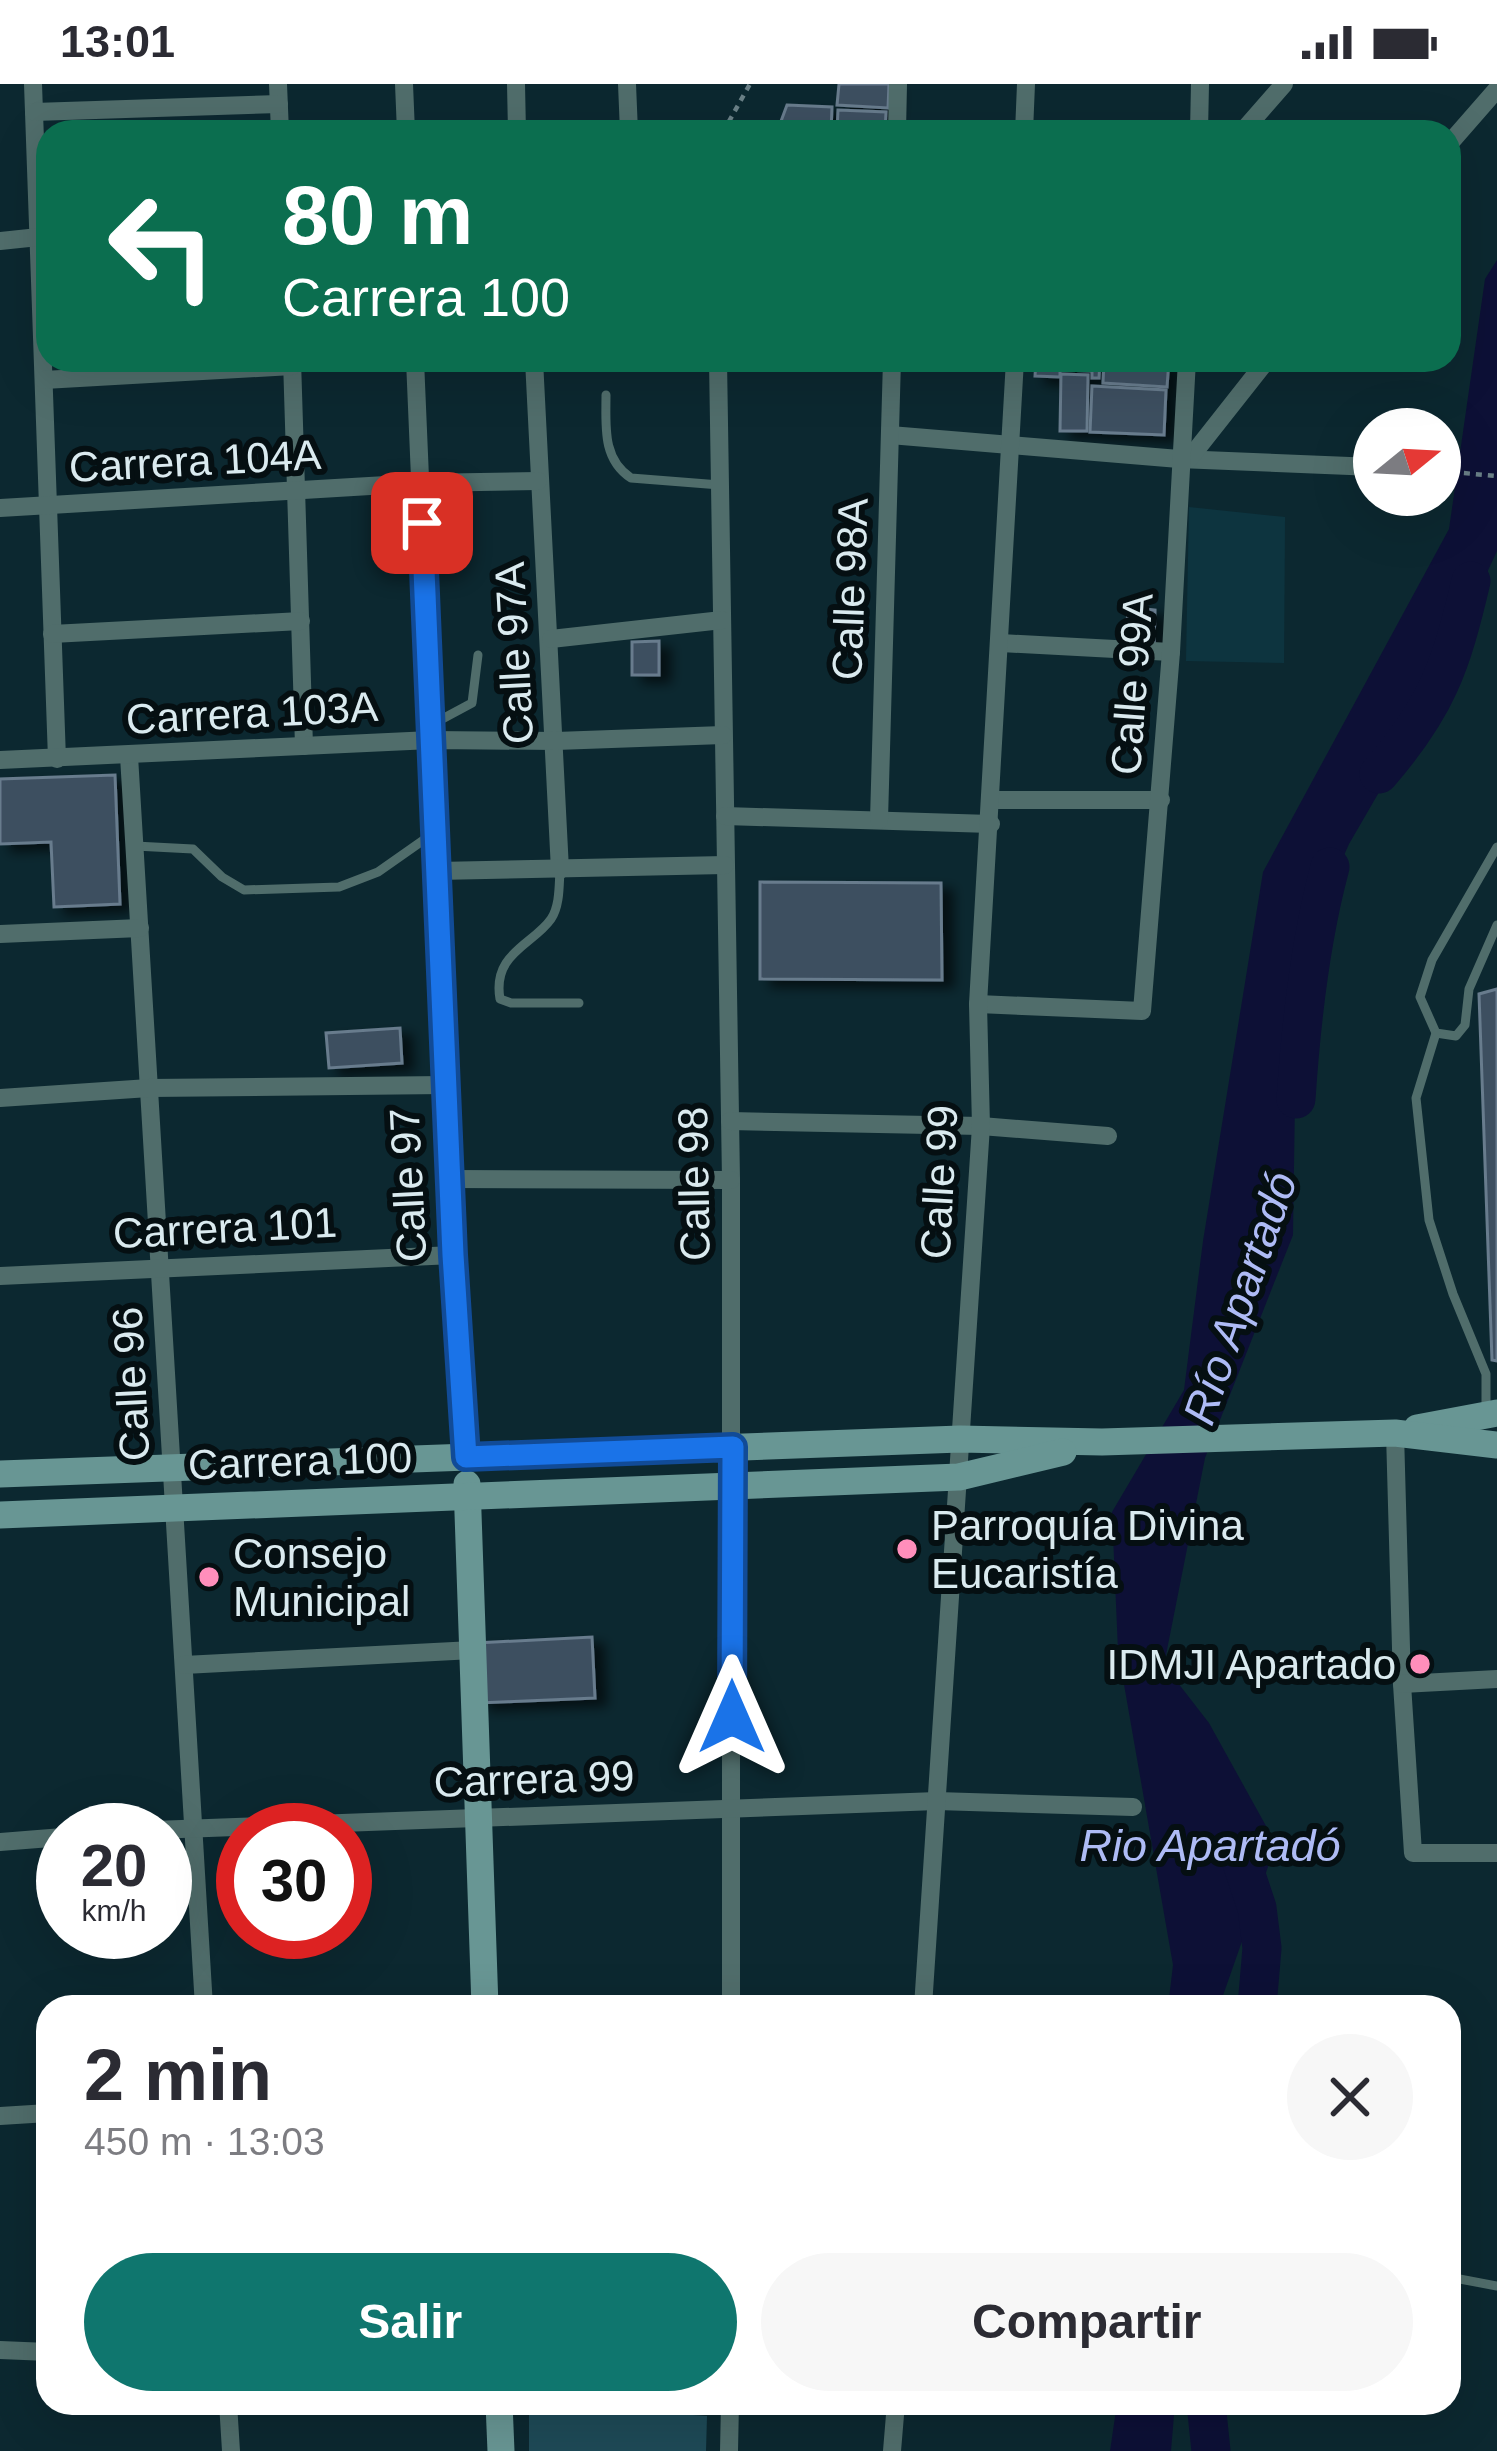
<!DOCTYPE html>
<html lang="es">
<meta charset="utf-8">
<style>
:root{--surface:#fff;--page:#f7f7f7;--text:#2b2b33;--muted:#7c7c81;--accent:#0f766e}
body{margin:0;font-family:Helvetica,sans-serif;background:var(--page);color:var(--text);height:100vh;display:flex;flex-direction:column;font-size:45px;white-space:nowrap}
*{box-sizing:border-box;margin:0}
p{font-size:39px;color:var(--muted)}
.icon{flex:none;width:66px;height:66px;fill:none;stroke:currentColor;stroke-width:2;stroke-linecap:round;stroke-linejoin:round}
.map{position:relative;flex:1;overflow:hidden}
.drawer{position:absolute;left:36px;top:1911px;width:1425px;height:420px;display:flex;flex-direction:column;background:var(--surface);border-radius:36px;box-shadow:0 12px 48px #0002}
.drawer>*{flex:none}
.banner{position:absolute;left:36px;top:36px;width:1425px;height:252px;border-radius:36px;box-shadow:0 12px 48px #0002;background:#0b6e4f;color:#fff;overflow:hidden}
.needle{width:78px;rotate:72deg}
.controls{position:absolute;left:1353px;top:324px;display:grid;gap:24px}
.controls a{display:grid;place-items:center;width:108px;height:108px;border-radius:50%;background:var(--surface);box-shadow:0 12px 48px #0002;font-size:60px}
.speed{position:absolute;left:36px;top:1719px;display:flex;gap:24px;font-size:60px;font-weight:700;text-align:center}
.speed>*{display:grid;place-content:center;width:156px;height:156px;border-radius:50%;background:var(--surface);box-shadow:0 12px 48px #0002;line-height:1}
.speed small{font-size:30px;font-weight:400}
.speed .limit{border:18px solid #d22;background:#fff;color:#111}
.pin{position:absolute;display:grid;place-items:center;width:102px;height:102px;color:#fff;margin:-51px;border-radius:24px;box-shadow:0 6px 18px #0006}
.me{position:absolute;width:132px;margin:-66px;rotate:0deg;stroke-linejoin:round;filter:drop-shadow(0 0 9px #0008)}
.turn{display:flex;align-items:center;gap:42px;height:252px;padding:0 48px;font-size:54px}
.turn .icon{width:156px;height:156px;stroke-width:2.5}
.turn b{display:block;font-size:84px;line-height:102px}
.round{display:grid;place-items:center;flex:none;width:126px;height:126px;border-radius:63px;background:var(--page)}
.head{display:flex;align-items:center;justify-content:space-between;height:204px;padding:0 48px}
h1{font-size:72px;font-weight:600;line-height:90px}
.cta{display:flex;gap:24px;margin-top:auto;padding:24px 48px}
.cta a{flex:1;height:138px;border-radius:72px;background:var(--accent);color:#fff;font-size:48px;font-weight:600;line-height:138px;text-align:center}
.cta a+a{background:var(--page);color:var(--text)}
.status{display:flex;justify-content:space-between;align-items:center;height:84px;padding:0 60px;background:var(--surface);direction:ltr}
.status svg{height:33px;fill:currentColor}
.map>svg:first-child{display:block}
.built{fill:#0d343f}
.green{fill:#1e4a57}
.water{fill:#0d1036}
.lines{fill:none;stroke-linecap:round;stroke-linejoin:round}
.river{stroke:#0d1036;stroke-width:39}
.building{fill:#3d4f60;stroke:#687b8d;stroke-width:3;filter:url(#shadow)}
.path{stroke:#6a8087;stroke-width:4.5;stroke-dasharray:6 6;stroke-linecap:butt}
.lane{stroke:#506d6b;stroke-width:9}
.street{stroke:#506d6b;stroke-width:18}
.secondary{stroke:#689694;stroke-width:27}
.route-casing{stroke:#114b97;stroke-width:30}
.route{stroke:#1a73e8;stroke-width:21}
.poi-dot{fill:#ff8ebb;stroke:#050f12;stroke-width:4.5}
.labels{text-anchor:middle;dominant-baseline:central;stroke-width:12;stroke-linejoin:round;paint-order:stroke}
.street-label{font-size:42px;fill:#daeaef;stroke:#050f12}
.poi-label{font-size:42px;fill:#daeaef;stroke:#050f12;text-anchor:start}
.water-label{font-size:45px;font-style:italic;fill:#aebbf5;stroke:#050f12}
</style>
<div class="status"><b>13:01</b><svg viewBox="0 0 49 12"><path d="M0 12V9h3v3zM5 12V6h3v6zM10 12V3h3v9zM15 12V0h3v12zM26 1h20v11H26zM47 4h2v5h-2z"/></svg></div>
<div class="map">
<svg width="1497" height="2367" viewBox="0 0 1497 2367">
<defs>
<filter id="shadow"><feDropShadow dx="11" dy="7" stdDeviation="6" flood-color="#0009"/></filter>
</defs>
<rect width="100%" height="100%" fill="#0c2830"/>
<polygon class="built" points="1189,423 1285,433 1284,579 1186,577"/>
<polygon class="green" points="529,2319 707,2332 706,2367 529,2367"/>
<g class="water">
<polygon points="1497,176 1497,467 1411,653 1349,760 1297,878 1293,1151 1205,1374 1164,1581 1209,1639 1276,1760 1219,1923 1168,1923 1173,1881 1118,1566 1112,1428 1184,1306 1203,1157 1263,788 1449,445 1485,195"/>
<polygon points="1117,2319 1175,2319 1171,2367 1110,2367"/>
</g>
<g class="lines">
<g class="river">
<path d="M1379,690C1437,623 1451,582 1471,497"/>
<path d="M1296,1015C1301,939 1310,857 1330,783"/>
<polyline points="1239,1770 1257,1824 1262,1864 1257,1923"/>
<polyline points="1206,2319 1211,2367"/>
</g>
</g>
<g class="building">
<polygon points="839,0 889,0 888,24 837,21"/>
<polygon points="787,21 832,23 831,48 777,48"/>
<polygon points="838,26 886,28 885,48 837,48"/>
<polygon points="1036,276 1100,276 1099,294 1092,294 1092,287 1060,286 1060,293 1035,292"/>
<polygon points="1104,276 1169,276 1167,303 1103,299"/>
<polygon points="1061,290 1088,291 1087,347 1060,347"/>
<polygon points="1092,302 1166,306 1164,351 1090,348"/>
<polygon points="1128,523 1155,526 1154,562 1126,558"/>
<polygon points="659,557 659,591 632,591 632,558"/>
<polygon points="115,691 120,820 54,823 51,758 0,760 0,695"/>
<polygon points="760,798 941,799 942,896 760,895"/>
<polygon points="1497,905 1497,1277 1492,1276 1479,910"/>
<polygon points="400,944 402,979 329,984 326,949"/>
<polygon points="592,1553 595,1614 479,1619 476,1559"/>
</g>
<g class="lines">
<g class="path">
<polyline points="723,48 750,0"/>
<polyline points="1440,387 1497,392"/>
</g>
<g class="lane">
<path d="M606,311C606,342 602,375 631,394L720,401"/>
<polyline points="431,641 472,619 478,571"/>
<polyline points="135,762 193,765 222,793 244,806 339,803 378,788 435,748"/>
<polyline points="1497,763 1432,876 1420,913 1436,949 1456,952 1465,941 1469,905 1497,841"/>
<path d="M560,786C559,801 560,822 551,835C533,861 492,869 500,915L511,919H579"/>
<polyline points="1436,949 1416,1014 1429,1136 1453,1210 1486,1290 1486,1325"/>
<polyline points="1449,2193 1497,2202"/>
</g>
<g class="street">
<polyline points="33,0 57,675"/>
<polyline points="278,0 280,48"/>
<polyline points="404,0 406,48"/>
<polyline points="516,0 517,48"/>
<polyline points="627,0 629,48"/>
<polyline points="34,28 279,20"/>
<polyline points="897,48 898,0"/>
<polyline points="1024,48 1026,0"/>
<polyline points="1199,48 1200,0"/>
<polyline points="1242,48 1284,0"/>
<polyline points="1449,60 1497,5"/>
<polyline points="0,157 48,152"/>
<polyline points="292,276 304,662"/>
<polyline points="415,276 453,1171 466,1373"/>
<polyline points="534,276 560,786"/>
<polyline points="718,276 731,1096 731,1923"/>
<polyline points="415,277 461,276"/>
<polyline points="44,296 292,282"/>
<polyline points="890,351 1179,375 1374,383"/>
<polyline points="1189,375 1267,276"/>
<polyline points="0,424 420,399 538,397"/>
<polyline points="52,550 301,537"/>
<polyline points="551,555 722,536"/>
<polyline points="1001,559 1171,568"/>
<polyline points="129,672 204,1923"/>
<polyline points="0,676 431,656 556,657 723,651"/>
<polyline points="992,716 1161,716"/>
<polyline points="725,732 991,740"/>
<polyline points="879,736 892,276"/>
<polyline points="437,787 725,781"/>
<polyline points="0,850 140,844"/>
<polyline points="978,920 1142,927 1171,568 1187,276"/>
<polyline points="0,1014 149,1004 445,1001"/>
<polyline points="730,1037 981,1042 1108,1052"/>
<polyline points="449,1095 731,1096"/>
<polyline points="0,1192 453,1171"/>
<polyline points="1395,1349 1402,1600 1413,1769 1497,1769"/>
<polyline points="184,1581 473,1566"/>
<polyline points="1402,1600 1497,1595"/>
<polyline points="154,1746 937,1717 1133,1723"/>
<polyline points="0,1758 63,1753"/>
<polyline points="923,1923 981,1042 978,920 1015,276"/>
<polyline points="0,2032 48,2029"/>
<polyline points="0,2266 48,2268"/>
<polyline points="228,2319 231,2367"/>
<polyline points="729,2367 730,2319"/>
<polyline points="892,2367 896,2319"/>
</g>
<g class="secondary">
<polyline points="1417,1344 1497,1329"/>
<polyline points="0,1390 960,1355 1102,1358 1395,1349 1497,1361"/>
<polyline points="467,1400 485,1923"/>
<polyline points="0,1431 959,1393 1063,1368"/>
<polyline points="499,2319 501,2367"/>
</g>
</g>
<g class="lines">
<defs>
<polyline id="route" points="422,439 453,1171 466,1373 733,1363 732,1633"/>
</defs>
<use href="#route" class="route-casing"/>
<use href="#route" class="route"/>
</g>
<g class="poi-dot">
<circle cx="907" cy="1465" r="12"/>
<circle cx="209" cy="1493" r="12"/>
<circle cx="1420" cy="1580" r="12"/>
</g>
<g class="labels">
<g class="street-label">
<text transform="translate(195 377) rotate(-3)">Carrera 104A</text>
<text transform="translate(850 505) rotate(-88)">Calle 98A</text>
<text transform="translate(514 569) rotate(-93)">Calle 97A</text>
<text transform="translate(1132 600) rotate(-86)">Calle 99A</text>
<text transform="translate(252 629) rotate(-3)">Carrera 103A</text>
<text transform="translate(939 1098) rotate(-87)">Calle 99</text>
<text transform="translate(694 1100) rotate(-91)">Calle 98</text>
<text transform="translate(408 1101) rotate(-93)">Calle 97</text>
<text transform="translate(225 1144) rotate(-3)">Carrera 101</text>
<text transform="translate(131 1300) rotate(-93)">Calle 96</text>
<text transform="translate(300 1377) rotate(-2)">Carrera 100</text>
<text transform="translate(534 1695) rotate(-2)">Carrera 99</text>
</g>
<g class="poi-label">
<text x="931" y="1441">Parroquía Divina<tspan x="931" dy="48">Eucaristía</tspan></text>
<text x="233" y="1469">Consejo<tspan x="233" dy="48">Municipal</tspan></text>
<text x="1396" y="1580" text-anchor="end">IDMJI Apartado</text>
</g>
<g class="water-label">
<text transform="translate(1240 1214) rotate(-71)">Río Apartadó</text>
<text x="1210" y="1761">Rio Apartadó</text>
</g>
</g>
</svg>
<div class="controls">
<a><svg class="needle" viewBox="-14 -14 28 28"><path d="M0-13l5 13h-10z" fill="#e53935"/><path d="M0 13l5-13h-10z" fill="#7c7c81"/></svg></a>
</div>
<div class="speed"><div>20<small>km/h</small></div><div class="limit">30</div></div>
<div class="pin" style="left:422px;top:439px;background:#d93025"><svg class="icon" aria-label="arrive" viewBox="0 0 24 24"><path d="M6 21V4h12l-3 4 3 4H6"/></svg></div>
<svg class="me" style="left:732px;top:1633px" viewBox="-20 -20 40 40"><path d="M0-17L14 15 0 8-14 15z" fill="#1a73e8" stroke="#fff" stroke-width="4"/></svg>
<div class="banner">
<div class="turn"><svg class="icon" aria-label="left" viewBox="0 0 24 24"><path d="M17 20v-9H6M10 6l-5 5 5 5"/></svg><div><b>80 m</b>Carrera 100</div></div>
</div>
<section class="drawer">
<div class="head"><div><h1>2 min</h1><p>450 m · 13:03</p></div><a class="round"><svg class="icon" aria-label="close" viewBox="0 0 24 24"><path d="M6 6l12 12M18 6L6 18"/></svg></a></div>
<div class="cta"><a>Salir</a><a>Compartir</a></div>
</section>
</div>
